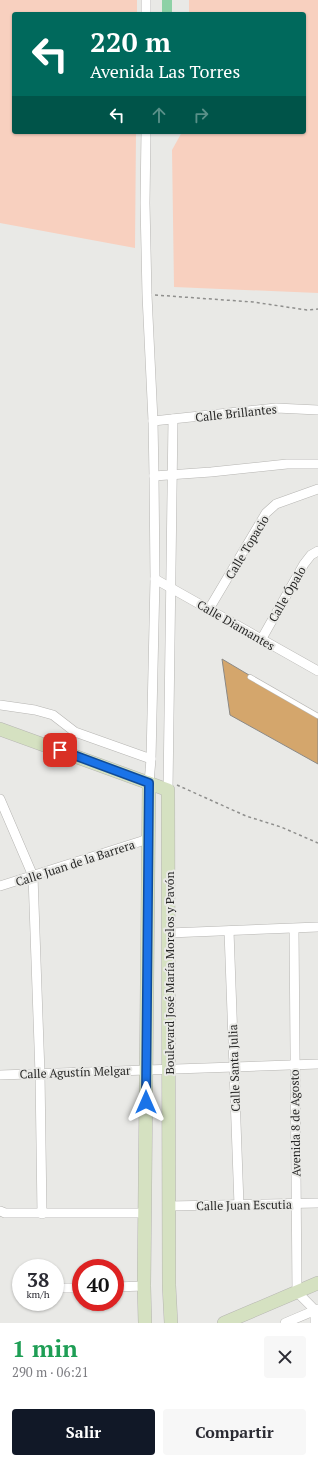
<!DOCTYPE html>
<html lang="es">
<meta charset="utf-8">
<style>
:root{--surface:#fff;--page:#f7f7f7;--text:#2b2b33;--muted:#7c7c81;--accent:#111827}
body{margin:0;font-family:"PT Serif",serif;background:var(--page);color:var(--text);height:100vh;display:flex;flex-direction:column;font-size:15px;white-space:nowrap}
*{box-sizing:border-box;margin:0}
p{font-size:13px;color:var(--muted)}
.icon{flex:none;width:22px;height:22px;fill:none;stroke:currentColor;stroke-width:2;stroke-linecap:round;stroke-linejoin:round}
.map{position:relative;height:1323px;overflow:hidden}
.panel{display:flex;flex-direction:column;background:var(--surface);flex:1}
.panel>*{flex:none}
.top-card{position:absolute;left:12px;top:12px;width:294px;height:122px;border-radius:4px;box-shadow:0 1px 3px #0004;background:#00695c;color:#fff;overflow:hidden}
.speed{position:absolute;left:12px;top:1259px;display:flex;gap:8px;font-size:20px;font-weight:700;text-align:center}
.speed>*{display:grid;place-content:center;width:52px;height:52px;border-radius:50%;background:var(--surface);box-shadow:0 1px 3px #0004;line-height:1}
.speed small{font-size:10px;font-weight:400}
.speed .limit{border:6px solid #d22;background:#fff;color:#111}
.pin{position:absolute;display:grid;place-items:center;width:34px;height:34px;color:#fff;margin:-17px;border-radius:8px;box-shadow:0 2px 6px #0006}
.me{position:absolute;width:44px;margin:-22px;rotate:0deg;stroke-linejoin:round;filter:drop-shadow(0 0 3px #0008)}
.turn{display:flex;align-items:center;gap:14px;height:84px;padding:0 12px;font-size:18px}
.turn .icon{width:52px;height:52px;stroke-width:2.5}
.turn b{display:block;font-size:28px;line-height:34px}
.lanes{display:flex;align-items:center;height:38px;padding:0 12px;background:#0003;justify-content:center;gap:20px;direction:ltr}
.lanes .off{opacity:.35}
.round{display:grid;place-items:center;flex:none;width:42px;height:42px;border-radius:4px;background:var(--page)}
.headline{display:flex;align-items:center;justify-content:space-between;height:68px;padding:0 12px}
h1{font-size:24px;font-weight:700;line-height:30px;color:#1e9e55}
.action{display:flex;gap:8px;margin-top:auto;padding:8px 12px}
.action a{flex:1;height:46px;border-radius:4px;background:var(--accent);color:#fff;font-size:16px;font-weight:700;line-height:46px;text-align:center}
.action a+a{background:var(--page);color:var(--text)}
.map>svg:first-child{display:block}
.green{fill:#f8d0bf}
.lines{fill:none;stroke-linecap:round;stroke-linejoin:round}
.canal{stroke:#8dd1a6;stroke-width:10}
.building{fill:#d4a66c;stroke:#8b8986}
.lane-casing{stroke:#b6b5b2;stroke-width:5.5}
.street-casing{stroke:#b6b5b2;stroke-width:10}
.secondary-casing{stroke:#b6b5b2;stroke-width:14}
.path{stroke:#8f8f8d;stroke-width:1.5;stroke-dasharray:3 3;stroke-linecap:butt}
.lane{stroke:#fff;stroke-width:4.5}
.street{stroke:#fff;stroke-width:9}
.secondary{stroke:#d5e1c1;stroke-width:13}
.route-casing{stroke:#114b97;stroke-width:10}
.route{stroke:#1a73e8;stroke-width:7}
.labels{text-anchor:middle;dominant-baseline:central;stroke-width:4;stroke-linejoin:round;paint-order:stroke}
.street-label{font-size:12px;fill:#282827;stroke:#e9e9e6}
</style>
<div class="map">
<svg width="318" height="1323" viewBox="0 0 318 1323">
<rect width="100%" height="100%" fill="#e9e9e6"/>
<g class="green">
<polygon points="0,0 137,0 137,14 14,14 14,132 136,132 135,248 0,223"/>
<polygon points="189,0 318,0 318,293 174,287 172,150 182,132 304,132 304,14 189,14"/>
</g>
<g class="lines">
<polyline class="canal" points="167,14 167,0"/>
</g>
<polygon class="building" points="222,659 318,716 318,764 230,715"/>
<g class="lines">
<defs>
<polyline id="lane" points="250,677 318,716"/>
<g id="street">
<polyline points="146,14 146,0"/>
<polyline points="146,132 145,203 147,295 153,421 154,476 155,579 151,759 149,783"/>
<polyline points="153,421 276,408 318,410"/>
<polyline points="154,476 211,472 287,464 318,464"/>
<polyline points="155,579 318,671"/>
<polyline points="209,609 266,513 276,504 318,489"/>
<polyline points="261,640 304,564 311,555 318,551"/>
<polyline points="0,705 35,710 53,715 75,732 151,759"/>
<polyline points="168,790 173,419"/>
<polyline points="0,799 33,876 40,1074 42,1214"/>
<polyline points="0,886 142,841 149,838"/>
<polyline points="294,929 297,1292 315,1310 315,1323"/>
<polyline points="229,931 239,1205"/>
<polyline points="169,933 318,927"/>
<polyline points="0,1075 318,1064"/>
<polyline points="169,1206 318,1203"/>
<polyline points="0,1211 5,1213 145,1213"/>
<polyline points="115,1287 144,1286"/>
<polyline points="63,1288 81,1288"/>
<polyline points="285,1323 318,1309"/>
</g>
<g id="secondary">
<polyline points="0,729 168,790 169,1285 171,1323"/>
<polyline points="145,1323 144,1286 149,783"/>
<polyline points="224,1323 318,1283"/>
</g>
</defs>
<use href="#lane" class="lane-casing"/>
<use href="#street" class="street-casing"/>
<use href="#secondary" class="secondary-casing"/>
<g class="path">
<polyline points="155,295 253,302 307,310 318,309"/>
<polyline points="177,785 246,816 281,827 318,843"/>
</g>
<use href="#lane" class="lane"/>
<use href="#street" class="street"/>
<use href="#secondary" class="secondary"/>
</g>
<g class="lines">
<defs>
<polyline id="route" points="60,750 149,783 146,1102"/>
</defs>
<use href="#route" class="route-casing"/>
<use href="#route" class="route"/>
</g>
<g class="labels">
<g class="street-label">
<text transform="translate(236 413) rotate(-6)">Calle Brillantes</text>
<text transform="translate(247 547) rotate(-59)">Calle Topacio</text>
<text transform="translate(287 594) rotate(-60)">Calle Ópalo</text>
<text transform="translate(236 625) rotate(30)">Calle Diamantes</text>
<text transform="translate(75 863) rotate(-18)">Calle Juan de la Barrera</text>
<text transform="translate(169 973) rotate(-90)">Boulevard José María Morelos y Pavón</text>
<text transform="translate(234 1068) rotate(-92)">Calle Santa Julia</text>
<text transform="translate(75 1072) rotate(-2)">Calle Agustín Melgar</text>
<text transform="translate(295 1123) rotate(-91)">Avenida 8 de Agosto</text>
<text transform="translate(244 1205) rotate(-1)">Calle Juan Escutia</text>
</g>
</g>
</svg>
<div class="speed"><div>38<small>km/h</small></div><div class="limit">40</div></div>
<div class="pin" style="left:60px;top:750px;background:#d93025"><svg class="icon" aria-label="arrive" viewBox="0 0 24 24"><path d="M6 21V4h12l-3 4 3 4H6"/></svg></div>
<svg class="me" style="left:146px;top:1102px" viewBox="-20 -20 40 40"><path d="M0-17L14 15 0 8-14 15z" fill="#1a73e8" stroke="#fff" stroke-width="4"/></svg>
<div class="top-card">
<div class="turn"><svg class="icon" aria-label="left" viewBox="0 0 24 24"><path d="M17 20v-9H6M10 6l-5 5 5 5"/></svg><div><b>220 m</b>Avenida Las Torres</div></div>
<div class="lanes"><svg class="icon" aria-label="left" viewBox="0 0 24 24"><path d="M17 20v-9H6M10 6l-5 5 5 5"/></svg><svg class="icon off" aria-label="ahead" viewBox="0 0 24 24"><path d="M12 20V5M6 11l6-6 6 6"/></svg><svg class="icon off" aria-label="right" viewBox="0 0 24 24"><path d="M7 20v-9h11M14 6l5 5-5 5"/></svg></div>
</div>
</div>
<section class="panel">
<div class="headline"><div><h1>1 min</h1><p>290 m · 06:21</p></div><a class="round"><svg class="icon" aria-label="close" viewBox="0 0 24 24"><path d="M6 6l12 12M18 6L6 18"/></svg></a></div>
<div class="action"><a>Salir</a><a>Compartir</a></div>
</section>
